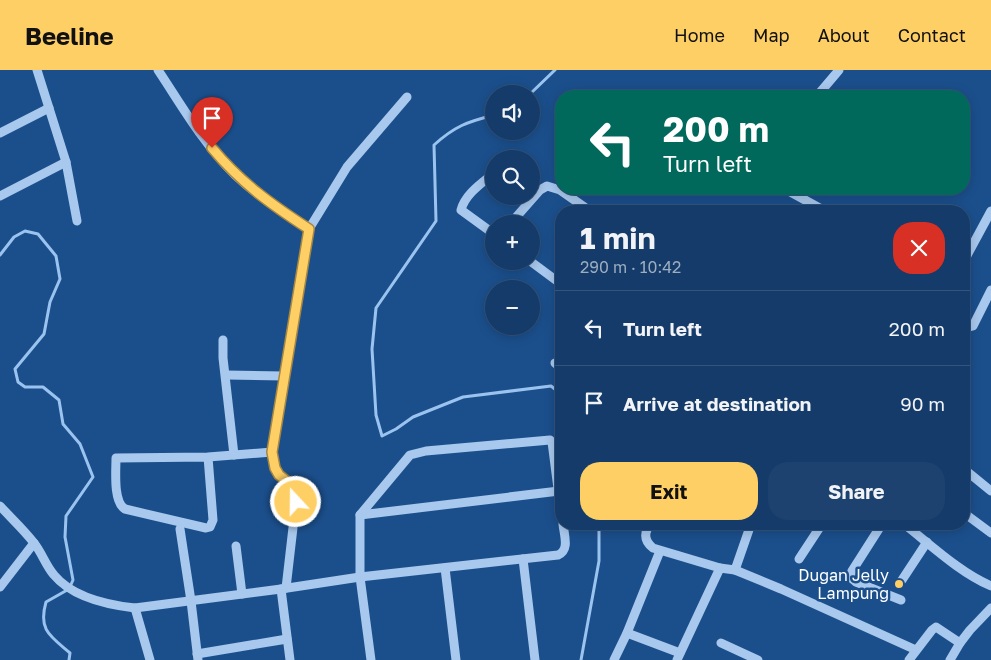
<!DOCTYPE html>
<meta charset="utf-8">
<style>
:root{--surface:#143b69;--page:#1d426f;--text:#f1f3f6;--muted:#9dadc0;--line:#33557d;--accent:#fecf65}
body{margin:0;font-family:"Golos Text",sans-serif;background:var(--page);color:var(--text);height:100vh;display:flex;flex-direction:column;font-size:19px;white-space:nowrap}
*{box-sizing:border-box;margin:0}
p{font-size:16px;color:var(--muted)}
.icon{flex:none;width:28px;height:28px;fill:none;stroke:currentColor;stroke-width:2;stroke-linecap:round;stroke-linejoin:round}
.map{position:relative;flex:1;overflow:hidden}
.side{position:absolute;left:555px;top:135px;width:415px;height:325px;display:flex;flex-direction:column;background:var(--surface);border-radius:20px;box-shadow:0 2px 12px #0003,0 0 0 1px var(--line)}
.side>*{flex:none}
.guide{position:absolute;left:555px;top:20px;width:415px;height:105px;border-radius:20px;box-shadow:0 2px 12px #0003,0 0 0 1px var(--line);background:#00695c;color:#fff;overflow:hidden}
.fabs{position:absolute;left:485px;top:15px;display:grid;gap:10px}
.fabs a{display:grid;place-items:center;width:55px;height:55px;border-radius:50%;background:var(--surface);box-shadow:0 2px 12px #0003,0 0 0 1px var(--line);font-size:25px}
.pin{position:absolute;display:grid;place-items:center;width:42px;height:42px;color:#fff;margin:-51px -21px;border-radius:50% 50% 50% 0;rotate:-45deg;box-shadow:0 0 5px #0007}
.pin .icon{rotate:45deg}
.me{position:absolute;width:55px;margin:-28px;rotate:339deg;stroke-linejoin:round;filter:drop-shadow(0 0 4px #0008)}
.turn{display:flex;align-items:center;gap:18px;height:105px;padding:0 25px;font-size:22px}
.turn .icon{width:65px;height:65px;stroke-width:2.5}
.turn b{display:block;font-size:35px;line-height:42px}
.round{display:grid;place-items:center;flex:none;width:52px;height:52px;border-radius:20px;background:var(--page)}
.head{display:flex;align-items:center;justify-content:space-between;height:85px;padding:0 25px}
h1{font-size:30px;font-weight:700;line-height:38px}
.button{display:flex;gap:10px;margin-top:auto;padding:10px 25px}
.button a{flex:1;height:58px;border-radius:20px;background:var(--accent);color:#111;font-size:20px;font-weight:700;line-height:58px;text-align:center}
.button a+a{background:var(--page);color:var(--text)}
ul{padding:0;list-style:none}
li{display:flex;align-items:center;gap:15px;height:75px;padding:0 25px;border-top:1px solid var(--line)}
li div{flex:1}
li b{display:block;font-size:19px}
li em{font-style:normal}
header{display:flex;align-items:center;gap:30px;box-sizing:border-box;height:70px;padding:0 25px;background:var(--accent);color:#111}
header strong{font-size:24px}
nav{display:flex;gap:28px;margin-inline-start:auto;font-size:18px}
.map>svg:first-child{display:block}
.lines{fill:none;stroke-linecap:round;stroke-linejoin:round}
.stream{stroke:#9bc3ef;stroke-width:3}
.minor{stroke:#a8c8ed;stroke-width:9}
.route-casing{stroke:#a58742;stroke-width:12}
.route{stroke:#fecf65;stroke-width:9}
.poi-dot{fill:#fecf65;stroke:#1b4f8c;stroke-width:2}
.labels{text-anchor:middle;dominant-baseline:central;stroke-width:5;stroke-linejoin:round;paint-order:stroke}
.poi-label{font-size:16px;fill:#fff;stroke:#1b4f8c;text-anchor:end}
</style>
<header>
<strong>Beeline</strong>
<nav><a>Home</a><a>Map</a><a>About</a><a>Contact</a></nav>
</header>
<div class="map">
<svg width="991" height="590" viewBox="0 0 991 590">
<rect width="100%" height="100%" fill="#1b4f8c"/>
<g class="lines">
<g class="stream">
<polyline points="530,24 555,0"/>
<path d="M494,45C467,52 455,56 434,75L436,151L376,238L372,279L376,345L382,366L396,359L413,347L463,327L551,316L561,324"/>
<path d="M0,185L14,167L25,161L38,164L56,186L60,209L50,232L44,264L15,299L18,312L25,317H43L59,330L63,354L80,374L93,407L66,446L65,467L73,510L69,519L46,532C38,560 50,566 70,583L69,590"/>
<polyline points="581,590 599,491 599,454"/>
</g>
<g class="minor">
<polyline points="37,0 66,92 77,151"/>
<path d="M158,0C182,36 204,75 235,105C257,126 283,142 309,159L272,382L208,387L116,388C116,401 113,432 125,439L206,458L210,457L213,450L208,387"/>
<polyline points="817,26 839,0"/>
<polyline points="0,63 49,38"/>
<path d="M494,103C482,113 465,124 461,140L494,164"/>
<polyline points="785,119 825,141"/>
<polyline points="0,126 66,92"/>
<polyline points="510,154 540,120 547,116 560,120 590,141"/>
<polyline points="309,159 347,97 407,27"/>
<polyline points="530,191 561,214"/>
<polyline points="964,191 991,141"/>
<polyline points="964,255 969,257 973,256 991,220"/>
<polyline points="223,270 223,288 234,385"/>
<polyline points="555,293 561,298"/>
<polyline points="226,305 284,306"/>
<path d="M272,382C273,390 274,399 280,406C286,412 296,413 297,423L286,518"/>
<polyline points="964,399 991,421"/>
<path d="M0,436C11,448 24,460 34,473C42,483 46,496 54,505C73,528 108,535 135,538L281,519L360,507L558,485C570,480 564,465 563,454"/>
<polyline points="964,443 991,463"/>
<polyline points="360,445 559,421"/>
<path d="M650,454C644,463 644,471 653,478L720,498L735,500L781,519L916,580"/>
<polyline points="882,454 852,501 850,507 856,512 901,530"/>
<path d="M904,454C931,475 959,502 991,516"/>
<polyline points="180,459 191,531 198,590"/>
<polyline points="236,476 242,524"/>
<polyline points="523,489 535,590"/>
<polyline points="799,489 822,454"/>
<polyline points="445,498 456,590"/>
<polyline points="735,500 751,454"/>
<polyline points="902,510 927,472"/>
<polyline points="0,517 34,473"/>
<polyline points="281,519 290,590"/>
<polyline points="135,538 150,590"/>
<polyline points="627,563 680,583"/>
<polyline points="721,573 758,590"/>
<polyline points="197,584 287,569"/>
<polyline points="371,590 360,507 360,445 410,385 426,381 550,370 552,372 561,442"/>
<polyline points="614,590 627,563 660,481"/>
<polyline points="677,590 720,498"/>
<polyline points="909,590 932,560 936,557 960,573 970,560 991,538"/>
<polyline points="950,590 960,573"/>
</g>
</g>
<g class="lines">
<defs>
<path id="route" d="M212,78C241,113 272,135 309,159L272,382L275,398L279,405L296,418V432"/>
</defs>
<use href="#route" class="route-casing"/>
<use href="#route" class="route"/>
</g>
<circle class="poi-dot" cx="899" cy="514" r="5"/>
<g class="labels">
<g class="poi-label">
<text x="889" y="505">Dugan Jelly<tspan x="889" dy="18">Lampung</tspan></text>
</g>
</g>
</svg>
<div class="fabs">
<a><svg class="icon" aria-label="sound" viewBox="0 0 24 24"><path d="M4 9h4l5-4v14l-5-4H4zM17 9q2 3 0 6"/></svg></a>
<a><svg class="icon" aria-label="search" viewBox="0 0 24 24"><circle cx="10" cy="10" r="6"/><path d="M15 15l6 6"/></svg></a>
<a>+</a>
<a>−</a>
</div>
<div class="pin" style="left:212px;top:78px;background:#d93025"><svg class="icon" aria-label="arrive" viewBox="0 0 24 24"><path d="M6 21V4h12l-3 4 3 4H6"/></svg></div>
<svg class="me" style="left:296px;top:432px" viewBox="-20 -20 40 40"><circle r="17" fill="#fecf65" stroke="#fff" stroke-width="3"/><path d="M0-11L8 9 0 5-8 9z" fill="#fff"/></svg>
<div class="guide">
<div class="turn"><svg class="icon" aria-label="left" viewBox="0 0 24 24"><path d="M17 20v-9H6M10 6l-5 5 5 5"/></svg><div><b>200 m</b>Turn left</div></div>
</div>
<section class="side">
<div class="head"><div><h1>1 min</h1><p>290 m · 10:42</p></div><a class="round" style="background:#d93025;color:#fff"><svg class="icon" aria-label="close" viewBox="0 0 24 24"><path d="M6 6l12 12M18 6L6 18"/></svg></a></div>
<ul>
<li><svg class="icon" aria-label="left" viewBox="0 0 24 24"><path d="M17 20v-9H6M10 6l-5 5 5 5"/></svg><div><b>Turn left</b></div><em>200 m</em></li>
<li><svg class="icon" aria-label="arrive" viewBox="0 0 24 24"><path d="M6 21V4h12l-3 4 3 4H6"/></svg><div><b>Arrive at destination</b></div><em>90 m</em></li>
</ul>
<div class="button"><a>Exit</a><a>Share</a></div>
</section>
</div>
